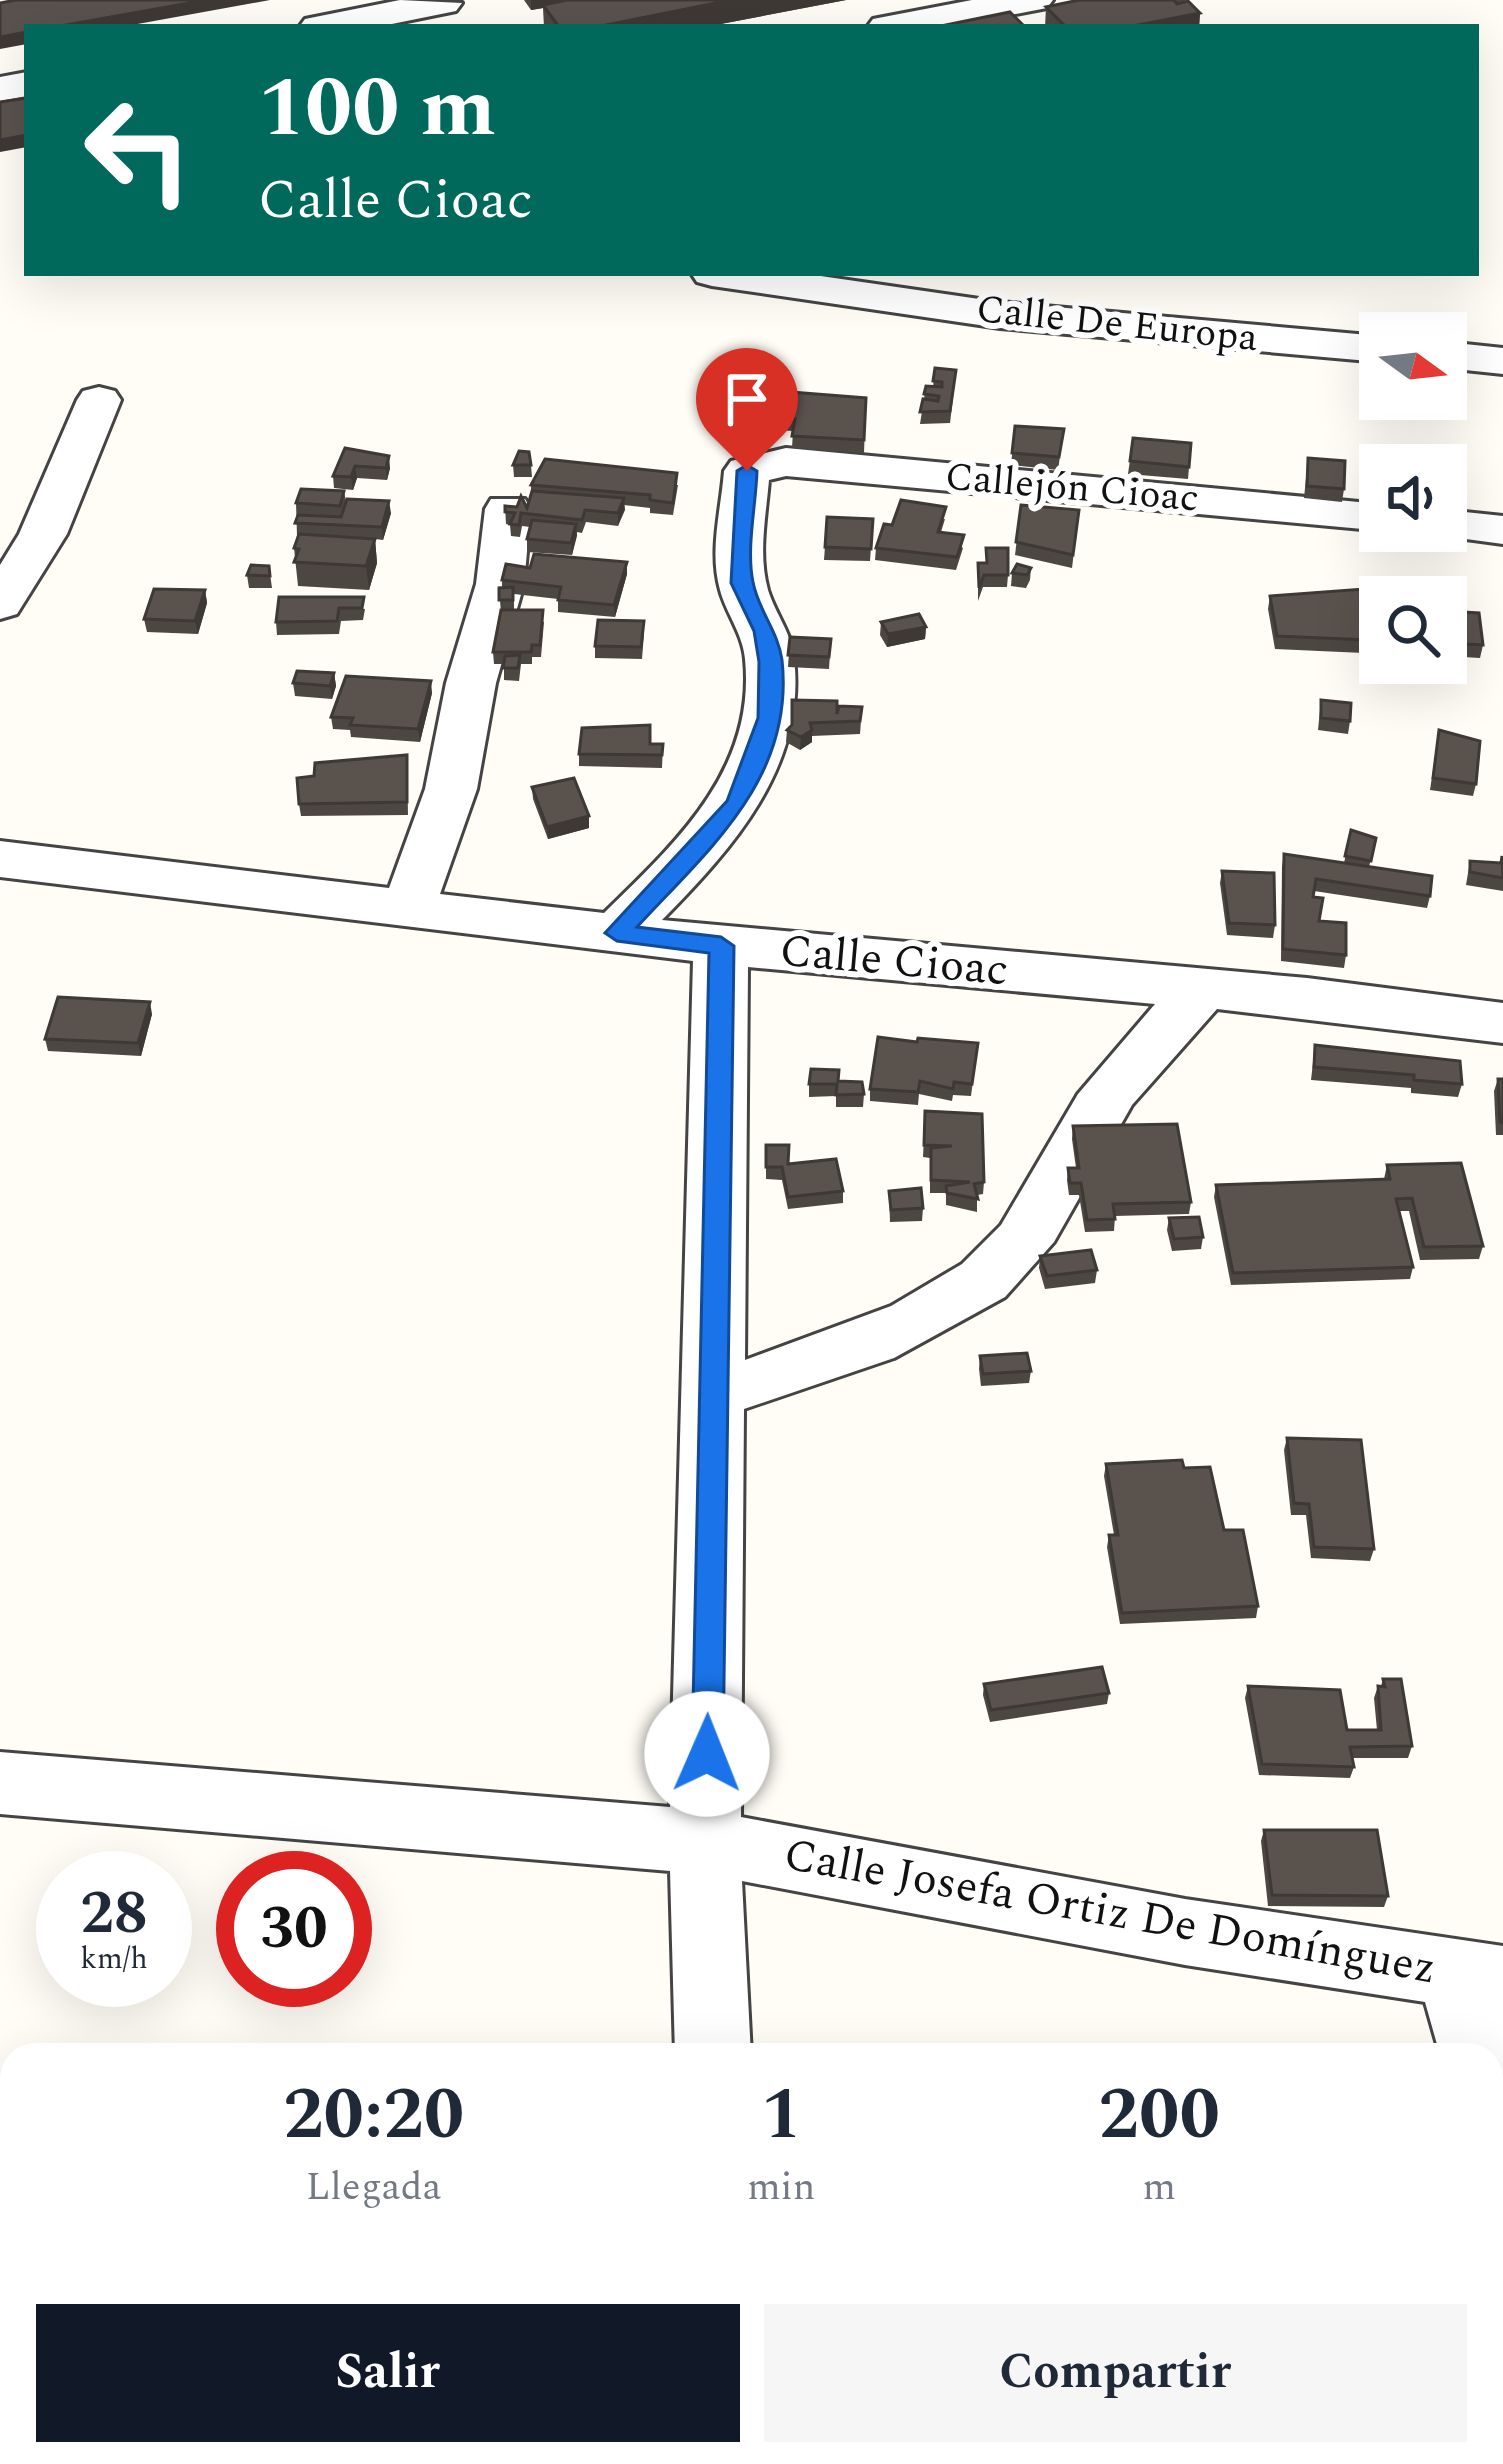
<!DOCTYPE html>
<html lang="es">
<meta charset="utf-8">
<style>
:root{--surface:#fff;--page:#f6f6f7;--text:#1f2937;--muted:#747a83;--accent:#111827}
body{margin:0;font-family:Spectral,serif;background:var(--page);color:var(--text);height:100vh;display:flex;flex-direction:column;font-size:45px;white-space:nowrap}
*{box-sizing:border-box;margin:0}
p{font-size:39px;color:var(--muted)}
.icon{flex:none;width:66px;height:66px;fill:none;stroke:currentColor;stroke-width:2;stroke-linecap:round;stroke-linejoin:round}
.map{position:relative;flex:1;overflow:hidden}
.details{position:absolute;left:0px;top:2043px;width:1503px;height:423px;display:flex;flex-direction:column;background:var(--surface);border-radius:36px 36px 0 0;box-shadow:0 12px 48px #0002}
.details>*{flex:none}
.top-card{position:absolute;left:24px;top:24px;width:1455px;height:252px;border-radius:0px;box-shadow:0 12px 48px #0002;background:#00695c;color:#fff;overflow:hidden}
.needle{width:78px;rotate:105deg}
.fabs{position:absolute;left:1359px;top:312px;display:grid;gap:24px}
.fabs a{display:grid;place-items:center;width:108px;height:108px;border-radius:0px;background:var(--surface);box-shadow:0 12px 48px #0002;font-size:60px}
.speed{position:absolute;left:36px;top:1851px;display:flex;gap:24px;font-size:60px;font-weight:700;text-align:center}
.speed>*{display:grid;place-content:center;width:156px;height:156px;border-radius:50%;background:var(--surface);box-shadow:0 12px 48px #0002;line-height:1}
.speed small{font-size:30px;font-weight:400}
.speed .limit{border:18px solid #d22;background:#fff;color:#111}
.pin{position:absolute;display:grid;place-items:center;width:102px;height:102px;color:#fff;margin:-123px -51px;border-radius:50% 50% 50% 0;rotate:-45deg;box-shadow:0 0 12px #0007}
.pin .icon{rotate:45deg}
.me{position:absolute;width:132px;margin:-66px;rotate:1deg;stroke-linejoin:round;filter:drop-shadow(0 0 9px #0008)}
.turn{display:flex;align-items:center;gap:42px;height:252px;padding:0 36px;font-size:54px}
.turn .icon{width:156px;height:156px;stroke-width:2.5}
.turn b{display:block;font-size:84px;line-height:102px}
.eta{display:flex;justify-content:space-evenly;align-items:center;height:204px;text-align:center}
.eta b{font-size:72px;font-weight:700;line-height:84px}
.action{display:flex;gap:24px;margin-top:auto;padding:24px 36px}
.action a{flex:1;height:138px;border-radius:0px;background:var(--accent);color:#fff;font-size:48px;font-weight:700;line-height:138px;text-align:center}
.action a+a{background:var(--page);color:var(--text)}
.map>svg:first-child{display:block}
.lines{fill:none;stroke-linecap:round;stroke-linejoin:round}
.minor-casing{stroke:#444;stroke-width:6}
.minor{fill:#fff;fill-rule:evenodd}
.wall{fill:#4d4742}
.shaded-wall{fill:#3f3936}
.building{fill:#5a524d;stroke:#3f3936;stroke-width:3}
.route{fill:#1a73e8;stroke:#114b97;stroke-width:3}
.labels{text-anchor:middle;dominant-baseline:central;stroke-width:12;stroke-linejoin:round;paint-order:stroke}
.far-street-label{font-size:39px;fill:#111;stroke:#fff}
.street-label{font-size:45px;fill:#111;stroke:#fff}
</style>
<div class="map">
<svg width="1503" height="2464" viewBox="0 0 1503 2464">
<rect width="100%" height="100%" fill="#fffdf5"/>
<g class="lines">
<defs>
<g id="minor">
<polygon points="400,0 462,3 456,11 377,27 299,27 305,19"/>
<polygon points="972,0 1053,0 1047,8 948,27 867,27 873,19"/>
<polygon points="27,72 27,96 0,101 0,77"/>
<polygon points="691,273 800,273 1000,302 1380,336 1380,362 1000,328 712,286 697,282"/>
<polygon points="1446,342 1503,348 1503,374 1446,368"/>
<polygon points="99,387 115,391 121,400 67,534 17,614 0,619 0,565 19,534 77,400 83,391"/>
<path d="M786,448L1380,504L1384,531L786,476L769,480C766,516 758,554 768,590C775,613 792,634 794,658C807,766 732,849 662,920L1307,978L1503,1003V1043L1217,1009L1132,1105L1054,1242L1005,1297L894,1358L744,1409L741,1817L1185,1899L1503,1946V2081L1491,2085V2055H1440L1425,2002L1185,1965L742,1881L751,2055H675L670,1871L0,1814V1752L670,1807L693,961L0,877V841L389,888L425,789L446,683L476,584L485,509L491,499H525L531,509L524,584L496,683L477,789L440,894L604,913C677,842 756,769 745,659C743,634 726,613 720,590C709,551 721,510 724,471L731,461ZM748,967L1155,1004L1078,1094L1001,1225L962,1264L891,1306L745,1360Z"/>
<polygon points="1446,510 1503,516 1503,544 1429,534 1446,531"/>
<polygon points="1491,2089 1503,2094 1503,2225 1491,2220"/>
<polygon points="628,2454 710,2454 711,2464 629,2464"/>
</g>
</defs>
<use href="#minor" class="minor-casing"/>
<use href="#minor" class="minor"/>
</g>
<g class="wall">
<polygon points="524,0 846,0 705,27 544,27 543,8 531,10"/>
<polygon points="1079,0 1185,0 1185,2 1200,13 1199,27 1045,27 1046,7"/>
<polygon points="935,368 955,382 950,423 920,424 926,386 933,387"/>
<polygon points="866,398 864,453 792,448 793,431 775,430 775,418"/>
<polygon points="1015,426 1064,429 1058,470 1011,465"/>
<polygon points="1133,438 1191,443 1188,479 1128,474"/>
<polygon points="345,448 390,468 387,480 357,478 353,490 334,488 333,476"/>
<polygon points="1308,458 1344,489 1342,502 1304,498"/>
<polygon points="513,465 531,465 532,477 514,477"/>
<polygon points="531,485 678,485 673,515 650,513 650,508 624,505 618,526 586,522 582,533 577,532 572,555 527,552 527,539 530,527 522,526 520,537 511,536 510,525 506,524 505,506 527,508 531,494"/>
<polygon points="344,491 346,501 391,513 383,540 375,539 377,563 369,590 298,586 294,548 297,536 296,503"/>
<polygon points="1021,505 1079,510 1072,568 1015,555"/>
<polygon points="827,517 873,519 870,561 824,560"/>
<polygon points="945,519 941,532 963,548 956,570 875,560 876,548 892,525"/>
<polygon points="986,548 1008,575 1007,587 983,587 978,601 978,563 986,563"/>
<polygon points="627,562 627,574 615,617 558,612 558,599 514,594 514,610 544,622 541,657 532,657 532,664 521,664 519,681 504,680 504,664 494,664 493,652 501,613 499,588 502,588 502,580 530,568"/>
<polygon points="269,566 272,588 249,588 247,575"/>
<polygon points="1031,568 1030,580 1026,588 1011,586 1012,573"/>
<polygon points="1377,588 1378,650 1376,662 1365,661 1364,653 1275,649 1268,609 1270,596"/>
<polygon points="205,590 207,603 198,634 147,632 144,619"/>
<polygon points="279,597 365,609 363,620 341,621 339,634 277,635 276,622"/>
<polygon points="1446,611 1483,645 1480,658 1446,656"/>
<polygon points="881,622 926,627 925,639 887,647 880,635"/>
<polygon points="644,634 642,659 595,658 595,646"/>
<polygon points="790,637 831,639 829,669 788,667"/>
<polygon points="334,673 336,686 332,699 295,696 293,683"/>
<polygon points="432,693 420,742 351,737 350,730 333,729 331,717"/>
<polygon points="1321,700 1350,721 1348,734 1318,730"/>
<polygon points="862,707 860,734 812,736 812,742 800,750 786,742 787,730"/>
<polygon points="1439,730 1476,784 1473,796 1430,790"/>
<polygon points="650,744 663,744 662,768 579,766 579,754"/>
<polygon points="407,755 408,815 301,816 299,804 314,776"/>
<polygon points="532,787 589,816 589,828 548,839 533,799"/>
<polygon points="1351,830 1376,838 1369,867 1430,896 1427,908 1314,891 1313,897 1319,921 1346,955 1344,968 1281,961 1282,867 1284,854 1344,863"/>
<polygon points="1503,856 1503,891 1466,885 1470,861 1500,863"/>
<polygon points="1222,871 1275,925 1273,938 1227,935 1220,883"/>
<polygon points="152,1014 141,1056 48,1051 45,1039"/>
<polygon points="917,1042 978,1043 971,1096 953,1095 952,1101 919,1094 918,1105 870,1101 870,1089"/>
<polygon points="1315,1045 1462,1084 1458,1097 1411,1093 1411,1088 1311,1080"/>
<polygon points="839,1070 839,1081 864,1094 863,1107 836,1107 836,1096 809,1097 809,1084"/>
<polygon points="1498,1079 1503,1079 1503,1135 1496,1135 1494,1091"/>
<polygon points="925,1111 984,1182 983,1194 977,1195 977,1212 946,1205 946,1193 930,1193 930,1158 923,1157"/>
<polygon points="1073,1126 1191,1202 1189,1214 1115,1216 1114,1231 1085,1232 1079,1195 1069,1195 1067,1180 1068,1168 1076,1168 1072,1139"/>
<polygon points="788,1164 843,1191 843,1203 788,1209 782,1180 766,1179 766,1167"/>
<polygon points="1387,1165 1483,1246 1479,1259 1420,1260 1409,1211 1399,1211 1413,1267 1410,1279 1231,1285 1214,1197 1216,1185 1384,1179"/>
<polygon points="889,1191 923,1208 922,1221 890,1222"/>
<polygon points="1169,1218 1203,1237 1201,1249 1172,1251 1167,1230"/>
<polygon points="1040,1256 1097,1270 1095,1283 1045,1289 1039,1268"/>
<polygon points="980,1356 1031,1371 1029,1383 981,1386 979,1369"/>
<polygon points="1287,1438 1374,1549 1370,1561 1311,1558 1306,1515 1291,1515 1284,1450"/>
<polygon points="1106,1464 1184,1468 1224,1530 1258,1606 1256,1618 1120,1624 1107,1547 1109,1535 1114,1535 1104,1476"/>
<polygon points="1383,1679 1412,1746 1408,1758 1352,1758 1354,1767 1350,1778 1259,1775 1245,1698 1248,1686 1347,1730 1377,1730 1374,1698 1378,1686 1381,1686"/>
<polygon points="984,1684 1109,1693 1107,1704 990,1722 983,1695"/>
<polygon points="1264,1830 1388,1896 1384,1907 1268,1906 1261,1841"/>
<polygon points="0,2371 12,2372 12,2447 0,2447"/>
</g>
<g class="shaded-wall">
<polygon points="206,0 270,0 121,27 55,27"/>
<polygon points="531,0 586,0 543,5 543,8 531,10"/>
<polygon points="731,0 846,0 705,27 596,27"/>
<polygon points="1200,13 1199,27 1128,27"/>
<polygon points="27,32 27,44 0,49 0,37"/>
<polygon points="27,135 27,147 0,152 0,140"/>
<polygon points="389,456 390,468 387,480 386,468"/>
<polygon points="355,466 357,478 353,490 351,477"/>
<polygon points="624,498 625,510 618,526 618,513"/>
<polygon points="389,501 391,513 383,540 382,527"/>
<polygon points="576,524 577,536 572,555 571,543"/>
<polygon points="375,539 377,563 369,590 366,566"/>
<polygon points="627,562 627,574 615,617 614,605"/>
<polygon points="205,590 207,603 198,634 195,621"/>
<polygon points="926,627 925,639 887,647 888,634"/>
<polygon points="334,673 336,686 332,699 330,686"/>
<polygon points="431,681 432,693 420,742 418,729"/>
<polygon points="812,730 812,742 800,750 801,737"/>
<polygon points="589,816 589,828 548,839 547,827"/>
<polygon points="150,1002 152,1014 141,1056 138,1043"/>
</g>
<g class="building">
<polygon points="16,0 206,0 55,27 27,27 27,32 0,37 0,3"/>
<polygon points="567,0 731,0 596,27 559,27 543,5"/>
<polygon points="1079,0 1174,0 1177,4 1188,1 1200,13 1128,27 1066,27 1046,7"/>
<polygon points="1010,12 1025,27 936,27"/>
<polygon points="27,98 27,135 0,140 0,102"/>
<polygon points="935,368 956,370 950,411 920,412 923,399 938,401 939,396 924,394 926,386 942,387 942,382 933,381"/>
<polygon points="778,391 866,398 864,440 792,436 795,419 775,418"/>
<polygon points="1015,426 1064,429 1059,457 1012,453"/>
<polygon points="1133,438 1191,443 1189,467 1130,461"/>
<polygon points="345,448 389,456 386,468 355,466 351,477 333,476"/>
<polygon points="519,451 529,452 531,465 513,465"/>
<polygon points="1308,458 1345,461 1344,489 1307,486"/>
<polygon points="545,459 677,473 673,503 650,500 650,495 531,485"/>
<polygon points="301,489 344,491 340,506 296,503"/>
<polygon points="532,491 624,498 618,513 585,510 582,520 521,513 519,525 510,524 515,513 505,512 505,506 517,507 521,496 527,508"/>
<polygon points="347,499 389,501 382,527 295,523 298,515 341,517"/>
<polygon points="901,500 946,507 938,532 964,535 957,557 876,548 884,524 892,525"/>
<polygon points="1021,505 1079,510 1073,555 1016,542"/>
<polygon points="827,517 873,519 871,549 825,547"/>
<polygon points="532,520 576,524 571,543 527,539"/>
<polygon points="299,534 375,539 366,566 294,562 299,549 294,548"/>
<polygon points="986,548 1008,548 1008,575 984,575 979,588 978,563 987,563"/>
<polygon points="534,554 627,562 614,605 558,600 561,587 502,580 506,564 530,568"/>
<polygon points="1017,564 1031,568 1027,575 1012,573"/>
<polygon points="251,565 269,566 270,576 247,575"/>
<polygon points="1390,580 1431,582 1431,597 1392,597"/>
<polygon points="513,587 513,600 499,600 499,588"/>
<polygon points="1377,588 1378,650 1368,648 1367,640 1277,636 1270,596"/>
<polygon points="154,589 205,590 195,621 144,619"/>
<polygon points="279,597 364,597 362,608 339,608 337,621 276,622"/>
<polygon points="501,610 543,610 540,645 532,645 531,652 493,652"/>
<polygon points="1446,611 1479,613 1483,645 1446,643"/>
<polygon points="919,614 926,627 888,634 881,622"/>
<polygon points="598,620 644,621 641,647 595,646"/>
<polygon points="790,637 831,639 829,657 788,655"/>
<polygon points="520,655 518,668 503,668 505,656"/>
<polygon points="297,671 334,673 330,686 293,683"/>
<polygon points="346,676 431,681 418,729 350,725 353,718 331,717"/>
<polygon points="792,700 837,701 837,714 839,706 862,707 860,721 810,723 812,730 801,737 787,730 792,725"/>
<polygon points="1321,700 1351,703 1350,721 1321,718"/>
<polygon points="650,725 650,744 663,744 662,755 579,754 582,728"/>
<polygon points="1439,730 1480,741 1476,784 1433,778"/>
<polygon points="407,755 407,802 299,804 297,778 314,776 315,763"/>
<polygon points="574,778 589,816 547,827 532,787"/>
<polygon points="1351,830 1376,838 1371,861 1345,856"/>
<polygon points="1284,854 1432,876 1430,896 1316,879 1313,897 1323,898 1319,921 1346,923 1346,955 1283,949"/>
<polygon points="1502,856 1503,878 1470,872 1470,861 1501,863"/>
<polygon points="1222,871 1274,873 1275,925 1229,923"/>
<polygon points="58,997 150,1002 138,1043 45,1039"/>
<polygon points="878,1037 917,1042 918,1038 978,1043 972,1084 954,1082 953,1089 920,1081 918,1092 870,1089"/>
<polygon points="1315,1045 1460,1061 1462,1084 1414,1080 1414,1075 1314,1067"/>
<polygon points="811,1069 839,1070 838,1081 862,1082 864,1094 836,1095 837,1084 809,1084"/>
<polygon points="1498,1079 1503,1079 1503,1123 1500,1122"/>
<polygon points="925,1111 982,1114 984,1182 974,1184 978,1199 947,1193 946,1186 970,1182 931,1180 931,1148 952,1146 924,1145"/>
<polygon points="1177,1124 1191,1202 1113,1204 1115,1219 1087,1220 1081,1183 1070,1183 1068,1168 1079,1168 1073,1126"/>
<polygon points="766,1145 789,1145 788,1164 836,1159 843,1191 788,1197 782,1167 766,1167"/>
<polygon points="1461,1163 1483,1246 1424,1247 1412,1198 1396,1199 1413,1267 1233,1273 1216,1185 1390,1179 1387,1165"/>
<polygon points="921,1188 923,1208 891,1210 889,1191"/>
<polygon points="1199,1217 1203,1237 1174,1239 1169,1218"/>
<polygon points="1091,1250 1097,1270 1047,1276 1040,1256"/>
<polygon points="1027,1353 1031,1371 983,1374 980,1356"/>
<polygon points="1287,1438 1361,1440 1374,1549 1314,1547 1309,1504 1294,1503"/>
<polygon points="1182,1460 1184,1468 1210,1467 1224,1530 1243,1530 1258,1606 1122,1613 1109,1535 1118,1535 1106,1464"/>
<polygon points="1102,1667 1109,1693 991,1710 984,1684"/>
<polygon points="1383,1679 1401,1679 1412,1746 1350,1747 1354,1767 1262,1764 1248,1686 1340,1690 1347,1730 1381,1730 1378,1686 1385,1687"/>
<polygon points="1264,1830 1377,1830 1388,1896 1272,1895"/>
<polygon points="0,2371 12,2372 12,2439 0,2438"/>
<polygon points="231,2454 385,2454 383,2464 229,2464"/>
</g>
<path class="route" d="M747,465L757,471C756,505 746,549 753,582C758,610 778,631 782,660C795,778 709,849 637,927L721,937L734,946L723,1754L719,1764H696L692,1754L709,953L617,941L605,933L727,801L758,718L759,662L754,631L731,583L737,471Z"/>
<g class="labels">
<g class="far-street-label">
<text transform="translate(1117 324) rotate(6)">Calle De Europa</text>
<text transform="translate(1072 488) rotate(5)">Callejón Cioac</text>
</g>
<g class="street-label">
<text transform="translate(894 961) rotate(5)">Calle Cioac</text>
<text transform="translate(1110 1912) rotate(10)">Calle Josefa Ortiz De Domínguez</text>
</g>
</g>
</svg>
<div class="fabs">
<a><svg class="needle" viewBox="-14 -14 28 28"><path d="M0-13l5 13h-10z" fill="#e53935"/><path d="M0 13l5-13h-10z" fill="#747a83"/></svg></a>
<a><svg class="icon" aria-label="sound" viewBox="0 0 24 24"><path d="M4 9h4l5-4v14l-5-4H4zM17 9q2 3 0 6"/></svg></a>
<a><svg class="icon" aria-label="search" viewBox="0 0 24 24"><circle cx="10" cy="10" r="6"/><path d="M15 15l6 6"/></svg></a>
</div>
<div class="speed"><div>28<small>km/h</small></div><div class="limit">30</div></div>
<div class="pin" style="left:747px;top:471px;background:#d93025"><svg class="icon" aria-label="arrive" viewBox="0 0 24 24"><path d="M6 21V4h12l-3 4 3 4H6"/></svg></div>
<svg class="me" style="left:707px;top:1754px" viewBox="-20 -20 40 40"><circle r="19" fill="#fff"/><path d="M0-13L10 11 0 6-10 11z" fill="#1a73e8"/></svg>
<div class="top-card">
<div class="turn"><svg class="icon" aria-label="left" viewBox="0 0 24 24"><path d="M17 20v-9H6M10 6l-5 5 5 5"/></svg><div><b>100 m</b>Calle Cioac</div></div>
</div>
<section class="details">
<div class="eta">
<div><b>20:20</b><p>Llegada</p></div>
<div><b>1</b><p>min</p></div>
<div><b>200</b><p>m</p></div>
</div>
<div class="action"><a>Salir</a><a>Compartir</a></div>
</section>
</div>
